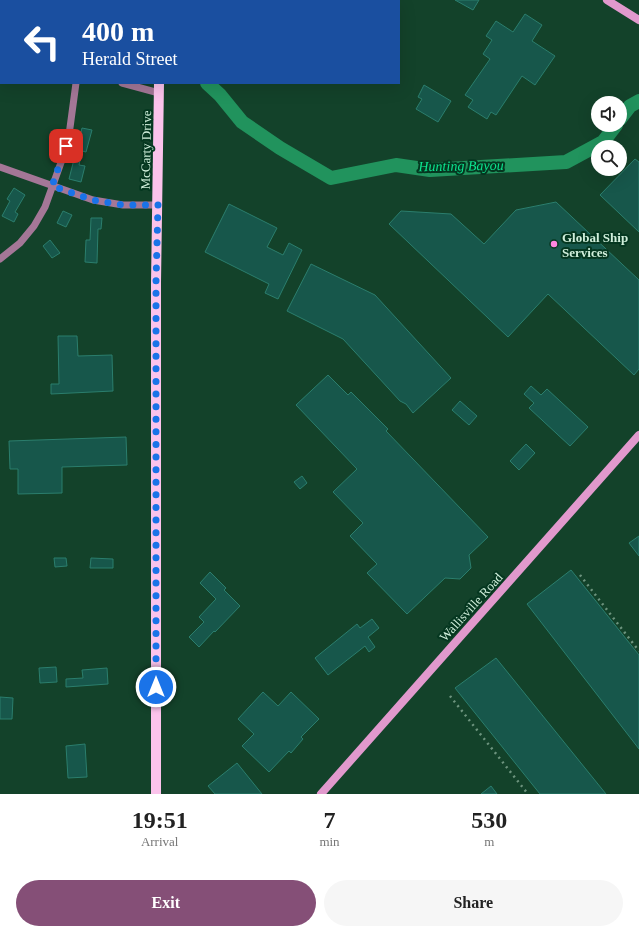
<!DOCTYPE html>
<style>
:root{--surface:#fff;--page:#f6f6f6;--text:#222;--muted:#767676;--accent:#854f77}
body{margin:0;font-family:Georgia,serif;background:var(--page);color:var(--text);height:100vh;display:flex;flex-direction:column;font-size:15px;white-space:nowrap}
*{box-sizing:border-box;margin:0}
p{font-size:13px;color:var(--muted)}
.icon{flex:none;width:22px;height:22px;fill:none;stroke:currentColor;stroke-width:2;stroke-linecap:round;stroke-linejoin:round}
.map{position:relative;height:794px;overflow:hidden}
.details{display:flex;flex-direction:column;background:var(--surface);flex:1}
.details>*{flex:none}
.hud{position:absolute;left:0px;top:0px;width:400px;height:84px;box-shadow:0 4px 16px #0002;background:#1a4fa0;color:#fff;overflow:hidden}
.controls{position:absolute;left:591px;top:96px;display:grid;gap:8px}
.controls a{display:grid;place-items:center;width:36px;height:36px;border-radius:50%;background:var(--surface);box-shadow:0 4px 16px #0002;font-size:20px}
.pin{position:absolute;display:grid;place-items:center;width:34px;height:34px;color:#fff;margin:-17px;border-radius:8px;box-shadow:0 2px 6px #0006}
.me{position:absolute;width:44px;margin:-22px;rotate:0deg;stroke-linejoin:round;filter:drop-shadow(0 0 3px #0008)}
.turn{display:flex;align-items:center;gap:14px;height:84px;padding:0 16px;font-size:18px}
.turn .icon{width:52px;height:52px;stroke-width:2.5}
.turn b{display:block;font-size:28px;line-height:34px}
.eta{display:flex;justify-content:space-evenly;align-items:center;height:68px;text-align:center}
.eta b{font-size:24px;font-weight:800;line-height:28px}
.cta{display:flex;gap:8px;margin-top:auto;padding:8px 16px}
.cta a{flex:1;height:46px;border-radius:24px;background:var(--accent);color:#fff;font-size:16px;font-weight:800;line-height:46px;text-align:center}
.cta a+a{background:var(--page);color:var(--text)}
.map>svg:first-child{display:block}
.green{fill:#953211}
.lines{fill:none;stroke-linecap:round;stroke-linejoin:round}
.river{stroke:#21935d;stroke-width:14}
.building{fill:#17574b;stroke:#2b7e6d}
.street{stroke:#a47797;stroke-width:7}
.secondary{stroke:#e199cd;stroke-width:8}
.primary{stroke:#fbc3eb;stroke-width:10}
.rail{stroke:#6d947e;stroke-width:2.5;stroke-dasharray:2 4;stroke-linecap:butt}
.route{stroke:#1a73e8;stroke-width:7;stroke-dasharray:0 12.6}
.poi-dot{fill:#fe86e0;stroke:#053720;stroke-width:1.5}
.labels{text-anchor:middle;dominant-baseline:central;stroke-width:4;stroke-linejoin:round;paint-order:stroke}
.street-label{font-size:13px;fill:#d0efdb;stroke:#053720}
.poi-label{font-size:13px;font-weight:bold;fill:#d0efdb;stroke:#053720;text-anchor:start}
.water-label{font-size:14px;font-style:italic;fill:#0ce38e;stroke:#053720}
</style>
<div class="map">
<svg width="639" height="794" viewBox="0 0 639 794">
<rect width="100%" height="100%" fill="#13422a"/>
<polygon class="green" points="0,0 143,0 143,1 1,1 1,41"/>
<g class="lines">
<g class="river">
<polyline points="54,1 91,1"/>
<polyline points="0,2 1,2"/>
<polyline points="207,83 220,95 242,122 280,148 331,178 396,165 430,170 566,162 603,142 616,125"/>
<polyline points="620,119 630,106 639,101"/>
</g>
</g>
<g class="building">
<polygon points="455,0 479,0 473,10"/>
<polygon points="525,14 542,25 532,41 555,56 535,85 522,76 496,115 491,112 487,119 468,107 473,100 465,95 490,59 483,54 492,40 486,36 496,21 513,32"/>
<polygon points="424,85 451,101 438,122 416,109 422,99 418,97"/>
<polygon points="82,128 92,130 86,152 82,151 79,165 85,166 81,182 69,179"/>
<polygon points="635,159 639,162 639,232 600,195"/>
<polygon points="14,188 25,195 15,212 18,214 14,222 2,216 10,201 7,199"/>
<polygon points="556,202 639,280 639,369 634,375 548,294 508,337 389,224 401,211 451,214 484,244 516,210"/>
<polygon points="229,204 277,228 267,247 283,255 289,243 302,250 278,299 265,293 269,284 205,252"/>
<polygon points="63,211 72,215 66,227 57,223"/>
<polygon points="91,218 102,218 101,229 98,229 97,263 85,262 86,240 90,240"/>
<polygon points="50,240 60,253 52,258 43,246"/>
<polygon points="311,264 375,295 451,378 413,413 406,404 400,401 343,339 287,311"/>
<polygon points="58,336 77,336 78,356 112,355 113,391 51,394 51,384 59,384"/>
<polygon points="328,375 348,395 351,392 388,429 386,431 488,537 469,555 471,568 460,579 445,578 407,614 367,573 377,564 350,536 363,523 333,492 357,469 296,405"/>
<polygon points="531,386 541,395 547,389 588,427 570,446 529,408 534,403 524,394"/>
<polygon points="460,401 477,416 469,425 452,410"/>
<polygon points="126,437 127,465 62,467 62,493 18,494 18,469 10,469 9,441"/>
<polygon points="526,444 535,453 519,470 510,461"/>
<polygon points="302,476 307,483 300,489 294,482"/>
<polygon points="639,536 639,556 629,543"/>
<polygon points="54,558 66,558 67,566 55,567"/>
<polygon points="91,558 113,559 113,568 90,568"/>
<polygon points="571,570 639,655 639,749 527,604"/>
<polygon points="210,572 226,588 224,590 240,606 215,632 214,631 199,647 189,637 204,622 199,617 216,599 200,583"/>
<polygon points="372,619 379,628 368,637 375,647 369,652 365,646 328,675 315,658 357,624 360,628"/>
<polygon points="496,658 606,794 540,794 455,688"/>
<polygon points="56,667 57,682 40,683 39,668"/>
<polygon points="107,668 108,684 66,687 66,679 83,678 82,670"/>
<polygon points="263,692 278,706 291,692 319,719 301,737 303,739 291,753 289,751 269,772 242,746 254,734 238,719"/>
<polygon points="0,697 13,698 12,719 0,719"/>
<polygon points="85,744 87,777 68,778 66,746"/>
<polygon points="237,763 262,794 215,794 208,786"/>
<polygon points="491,786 497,794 481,794"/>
</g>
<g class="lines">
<g class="street">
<polyline points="0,50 1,50"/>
<polyline points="122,83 159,93"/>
<polyline points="0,167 93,200 123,205 158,205"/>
<polyline points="0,259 20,243 34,226 45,207 63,157 69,135 76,83"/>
</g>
<g class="secondary">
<polyline points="607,0 639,20"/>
<polyline points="321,794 639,435"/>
</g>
<g class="primary">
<polyline points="158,0 158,1"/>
<polyline points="166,1 166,0"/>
<polyline points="156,794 156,282 159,83"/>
</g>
<g class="rail">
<polyline points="580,575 639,651"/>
<polyline points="450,696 528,794"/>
</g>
</g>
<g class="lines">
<polyline class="route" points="66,146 52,186 93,200 123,205 158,205 156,282 156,687"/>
</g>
<circle class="poi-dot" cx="554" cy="244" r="4"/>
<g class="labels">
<g class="street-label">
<text transform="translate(146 150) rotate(-89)">McCarty Drive</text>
<text transform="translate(471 607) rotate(-48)">Wallisville Road</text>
</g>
<g class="poi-label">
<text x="562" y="237">Global Ship<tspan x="562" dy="15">Services</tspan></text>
</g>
<g class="water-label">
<text transform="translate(461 166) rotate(-1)">Hunting Bayou</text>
</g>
</g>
</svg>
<div class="controls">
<a><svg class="icon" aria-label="sound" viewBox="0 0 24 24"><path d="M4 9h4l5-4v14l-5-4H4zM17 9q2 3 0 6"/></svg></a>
<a><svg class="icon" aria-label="search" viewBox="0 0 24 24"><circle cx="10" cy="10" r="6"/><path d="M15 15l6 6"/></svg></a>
</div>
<div class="pin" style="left:66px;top:146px;background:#d93025"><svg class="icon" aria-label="arrive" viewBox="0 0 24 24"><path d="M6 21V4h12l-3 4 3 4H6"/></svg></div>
<svg class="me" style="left:156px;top:687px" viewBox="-20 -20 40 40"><circle r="17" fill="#1a73e8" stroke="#fff" stroke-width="3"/><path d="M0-11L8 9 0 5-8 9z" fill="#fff"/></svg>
<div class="hud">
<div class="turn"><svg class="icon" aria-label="left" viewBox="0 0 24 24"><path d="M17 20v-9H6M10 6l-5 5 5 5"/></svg><div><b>400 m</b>Herald Street</div></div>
</div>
</div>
<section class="details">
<div class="eta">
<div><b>19:51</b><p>Arrival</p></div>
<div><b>7</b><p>min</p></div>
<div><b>530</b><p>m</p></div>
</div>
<div class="cta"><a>Exit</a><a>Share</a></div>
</section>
